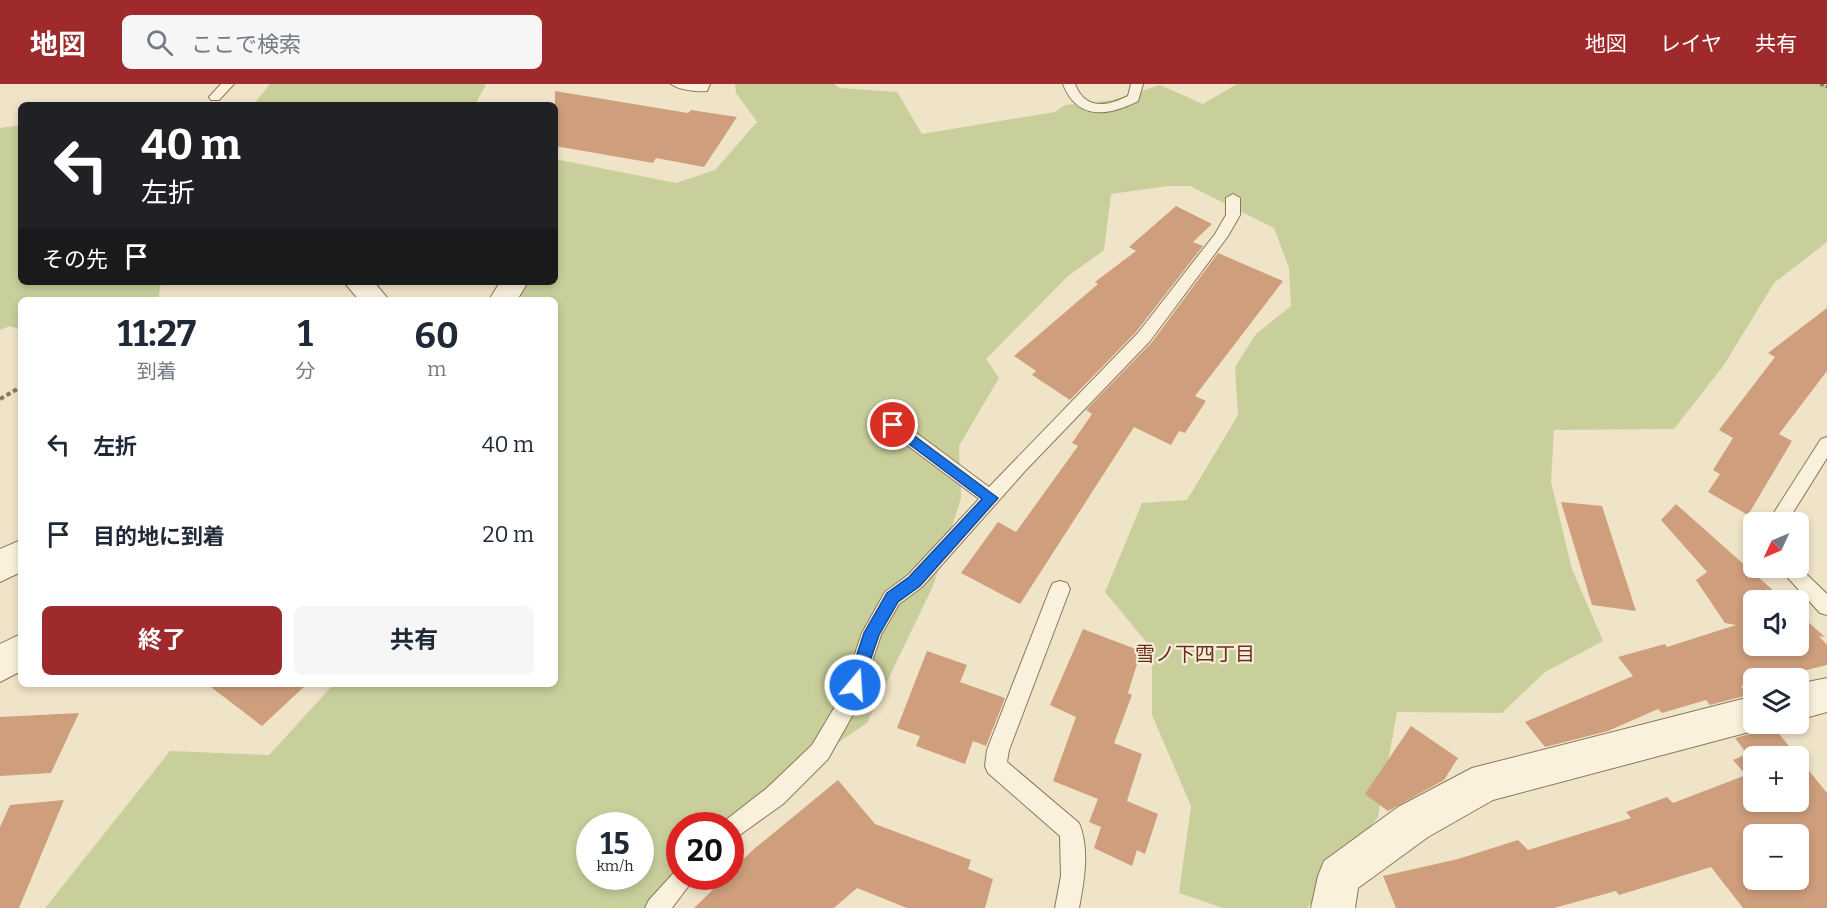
<!DOCTYPE html>
<html lang="ja">
<meta charset="utf-8">
<style>
:root{--surface:#fff;--page:#f6f6f7;--text:#1f2937;--muted:#747a83;--accent:#9e2a2b}
body{margin:0;font-family:Bitter,"Noto Sans JP",serif;background:var(--page);color:var(--text);height:100vh;display:flex;flex-direction:column;font-size:22px;white-space:nowrap}
*{box-sizing:border-box;margin:0}
p{font-size:20px;color:var(--muted)}
.icon{flex:none;width:33px;height:33px;fill:none;stroke:currentColor;stroke-width:2;stroke-linecap:round;stroke-linejoin:round}
.map{position:relative;flex:1;overflow:hidden}
.panel{position:absolute;left:18px;top:213px;width:540px;height:390px;display:flex;flex-direction:column;background:var(--surface);border-radius:9px;box-shadow:0 3px 9px #0003}
.panel>*{flex:none}
.banner{position:absolute;left:18px;top:18px;width:540px;height:183px;border-radius:9px;box-shadow:0 3px 9px #0003;background:#202124;color:#fff;overflow:hidden}
.needle{width:39px;rotate:226deg}
.fabs{position:absolute;left:1743px;top:428px;display:grid;gap:12px}
.fabs a{display:grid;place-items:center;width:66px;height:66px;border-radius:9px;background:var(--surface);box-shadow:0 3px 9px #0003;font-size:30px}
.speed{position:absolute;left:576px;top:728px;display:flex;gap:12px;font-size:30px;font-weight:700;text-align:center}
.speed>*{display:grid;place-content:center;width:78px;height:78px;border-radius:50%;background:var(--surface);box-shadow:0 3px 9px #0003;line-height:1}
.speed small{font-size:15px;font-weight:400}
.speed .limit{border:9px solid #d22;background:#fff;color:#111}
.pin{position:absolute;display:grid;place-items:center;width:51px;height:51px;color:#fff;margin:-26px;border:3px solid #fff;border-radius:50%;box-shadow:0 2px 6px #0007}
.me{position:absolute;width:66px;margin:-33px;rotate:18deg;stroke-linejoin:round;filter:drop-shadow(0 0 4px #0008)}
.turn{display:flex;align-items:center;gap:21px;height:126px;padding:0 24px;font-size:27px}
.turn .icon{width:78px;height:78px;stroke-width:2.5}
.turn b{display:block;font-size:42px;line-height:51px}
.then{display:flex;align-items:center;height:57px;padding:0 24px;background:#0003;gap:12px;font-size:22px}
.eta{display:flex;justify-content:space-evenly;align-items:center;height:102px;text-align:center}
.eta b{font-size:36px;font-weight:700;line-height:42px}
.button{display:flex;gap:12px;margin-top:auto;padding:12px 24px}
.button a{flex:1;height:69px;border-radius:9px;background:var(--accent);color:#fff;font-size:24px;font-weight:700;line-height:69px;text-align:center}
.button a+a{background:var(--page);color:var(--text)}
ul{padding:0;list-style:none}
li{display:flex;align-items:center;gap:18px;height:90px;padding:0 24px}
li div{flex:1}
li b{display:block;font-size:22px}
li em{font-style:normal}
header{display:flex;align-items:center;gap:36px;box-sizing:border-box;height:84px;padding:0 30px;background:var(--accent);color:#fff}
header strong{font-size:28px}
nav{display:flex;gap:33px;margin-inline-start:auto;font-size:21px}
.search{width:420px;height:54px;background:var(--page);display:flex;align-items:center;gap:15px;box-sizing:border-box;padding:0 21px;border-radius:9px;color:var(--muted);font-size:22px}
.map>svg:first-child{display:block}
.green{fill:#c9cf9b;fill-rule:evenodd}
.building{fill:#cf9f7d;fill-rule:evenodd}
.lines{fill:none;stroke-linecap:round;stroke-linejoin:round}
.service-casing{stroke:#8d765c;stroke-width:2}
.minor-casing{stroke:#8d765c;stroke-width:2}
.path-far1{stroke:#8d765c;stroke-width:3;stroke-dasharray:4 2;stroke-linecap:butt}
.path{stroke:#8d765c;stroke-width:4;stroke-dasharray:4.5 3;stroke-linecap:butt}
.service{fill:#faf1dc;fill-rule:evenodd}
.minor{fill:#faf1dc;fill-rule:evenodd}
.route{fill:#1a73e8;stroke:#114b97;stroke-width:1.5}
.labels{text-anchor:middle;dominant-baseline:central;stroke-width:4.5;stroke-linejoin:round;paint-order:stroke}
.neighbourhood-label{font-size:20px;fill:#6b2e1e;stroke:#f7eed8}
</style>
<header>
<strong>地図</strong>
<div class="search"><svg class="icon" aria-label="search" viewBox="0 0 24 24"><circle cx="10" cy="10" r="6"/><path d="M15 15l6 6"/></svg>ここで検索</div>
<nav><a>地図</a><a>レイヤ</a><a>共有</a></nav>
</header>
<div class="map">
<svg width="1827" height="824" viewBox="0 0 1827 824">
<rect width="100%" height="100%" fill="#f0e4c8"/>
<g class="green">
<polygon points="270,0 486,0 475,21 253,21"/>
<path d="M735,0H834L840,4L897,8L922,50L1055,28L1065,21L1113,16L1160,1L1203,20L1237,0H1827V158L1774,199L1724,281L1674,345L1554,346L1551,398L1572,485L1603,557L1545,588L1502,629L1397,628L1378,733L1307,824H1223L1179,809L1191,722L1152,631V565L1105,508L1142,419L1187,416L1238,331L1235,283L1256,250L1291,222L1289,184L1274,144L1190,102H1168L1111,110L1104,166L1067,193L986,275L999,294L959,362L961,414L933,502L867,639L776,701L727,741H680L679,785L644,824H45L170,667L269,671L334,600H555V216H503L507,198H555V75L676,99L715,86L757,38L736,9ZM590,741H640V792H590Z"/>
<polygon points="21,41 21,198 161,198 158,216 21,216 21,246 10,242 0,246 0,44"/>
</g>
<g class="building">
<polygon points="555,7 688,29 691,26 737,33 704,83 656,74 653,79 555,62"/>
<polygon points="1176,122 1212,140 1193,158 1203,162 1136,248 1070,316 1032,291 1036,287 1014,272 1098,200 1095,198 1136,167 1129,163"/>
<polygon points="1218,169 1283,197 1195,312 1206,317 1185,349 1179,347 1171,361 1134,343 1020,520 961,489 998,438 1016,448 1078,362 1072,359 1092,330 1086,326 1152,258"/>
<polygon points="1827,224 1827,287 1779,350 1792,357 1748,431 1708,408 1720,390 1713,386 1733,354 1719,346 1775,273 1768,269"/>
<polygon points="1561,418 1602,422 1636,527 1592,521"/>
<polygon points="1676,420 1784,516 1754,516 1754,561 1798,561 1798,529 1825,553 1819,552 1827,561 1827,581 1774,594 1754,594 1754,599 1741,602 1748,611 1710,621 1706,616 1662,629 1658,625 1608,647 1545,663 1525,638 1633,592 1618,573 1665,560 1667,563 1736,541 1725,539 1696,496 1707,488 1661,436"/>
<polygon points="1083,545 1141,567 1128,609 1132,611 1114,659 1142,670 1127,717 1158,730 1145,770 1137,766 1132,782 1094,764 1101,743 1089,738 1098,715 1053,697 1076,633 1050,621"/>
<polygon points="927,567 967,581 960,598 1005,614 986,662 973,657 965,680 916,662 920,652 897,644"/>
<polygon points="207,600 307,600 262,642"/>
<polygon points="79,629 51,689 0,692 0,633"/>
<path d="M1771,640L1797,672H1754V717H1798V673L1827,709V824H1743L1711,783L1619,811L1616,807L1554,824H1396L1383,792L1458,775L1518,756L1528,766L1631,734L1626,728L1667,713L1673,719L1746,691L1733,676L1747,670L1735,654L1769,645ZM1754,750H1798V795H1754Z"/>
<polygon points="1411,642 1458,674 1444,696 1388,727 1365,710"/>
<polygon points="838,696 875,740 971,776 968,785 993,795 985,824 907,824 857,804 834,824 694,824 727,792 730,792 730,788 754,765"/>
<polygon points="64,716 19,824 0,824 0,743 10,721"/>
</g>
<g class="lines">
<defs>
<g id="service">
<polygon points="221,0 234,0 219,16 211,16 209,13"/>
<path d="M671,0H710L707,7C697,8 679,6 671,0Z"/>
<path d="M1063,0H1075C1085,26 1106,23 1128,12L1131,0H1143L1138,17C1109,32 1077,37 1063,0Z"/>
<polygon points="1233,110 1240,114 1240,131 1228,152 1150,257 1025,387 922,503 899,520 881,551 856,625 828,675 783,720 730,758 730,741 721,741 722,739 767,704 812,661 840,614 862,549 885,508 908,491 979,415 887,346 884,341 887,336 899,336 989,403 1138,249 1215,150 1226,131 1226,114"/>
<polygon points="1827,353 1827,374 1787,438 1768,438 1821,355"/>
<polygon points="1798,482 1827,510 1827,531 1820,529 1778,483"/>
<path d="M1060,497L1067,499L1070,505L1009,666L1007,678L1079,739C1090,765 1084,798 1079,824H1055L1061,792L1060,752L988,689L985,682L987,666L1050,505L1053,499Z"/>
<polygon points="680,782 680,792 696,792 672,824 645,824 649,816"/>
</g>
<g id="minor">
<polygon points="344,198 374,198 389,216 359,216"/>
<polygon points="500,198 528,198 517,216 489,216"/>
<polygon points="21,456 21,488 0,498 0,465"/>
<polygon points="21,550 21,587 0,598 0,560"/>
<polygon points="1827,594 1827,628 1798,636 1798,600"/>
<polygon points="1754,612 1754,639 1769,639 1768,643 1493,716 1428,753 1358,804 1355,824 1311,824 1318,792 1324,777 1398,723 1472,684"/>
</g>
</defs>
<use href="#service" class="service-casing"/>
<use href="#minor" class="minor-casing"/>
<polyline class="path-far1" points="1820,0 1827,3"/>
<polyline class="path" points="0,315 21,303"/>
<use href="#service" class="service"/>
<use href="#minor" class="minor"/>
</g>
<polygon class="route" points="893,336 998,414 920,502 898,518 879,551 860,606 855,608 849,606 847,601 864,549 887,509 909,493 982,415 888,344 886,341"/>
<g class="labels">
<g class="neighbourhood-label">
<text x="1195" y="570">雪ノ下四丁目</text>
</g>
</g>
</svg>
<div class="fabs">
<a><svg class="needle" viewBox="-14 -14 28 28"><path d="M0-13l5 13h-10z" fill="#e53935"/><path d="M0 13l5-13h-10z" fill="#747a83"/></svg></a>
<a><svg class="icon" aria-label="sound" viewBox="0 0 24 24"><path d="M4 9h4l5-4v14l-5-4H4zM17 9q2 3 0 6"/></svg></a>
<a><svg class="icon" aria-label="layers" viewBox="0 0 24 24"><path d="M12 4l9 5-9 5-9-5zM3 14l9 5 9-5"/></svg></a>
<a>+</a>
<a>−</a>
</div>
<div class="speed"><div>15<small>km/h</small></div><div class="limit">20</div></div>
<div class="pin" style="left:893px;top:341px;background:#d93025"><svg class="icon" aria-label="arrive" viewBox="0 0 24 24"><path d="M6 21V4h12l-3 4 3 4H6"/></svg></div>
<svg class="me" style="left:855px;top:601px" viewBox="-20 -20 40 40"><circle r="17" fill="#1a73e8" stroke="#fff" stroke-width="3"/><path d="M0-11L8 9 0 5-8 9z" fill="#fff"/></svg>
<div class="banner">
<div class="turn"><svg class="icon" aria-label="left" viewBox="0 0 24 24"><path d="M17 20v-9H6M10 6l-5 5 5 5"/></svg><div><b>40 m</b>左折</div></div>
<div class="then">その先<svg class="icon" aria-label="arrive" viewBox="0 0 24 24"><path d="M6 21V4h12l-3 4 3 4H6"/></svg></div>
</div>
<section class="panel">
<div class="eta">
<div><b>11:27</b><p>到着</p></div>
<div><b>1</b><p>分</p></div>
<div><b>60</b><p>m</p></div>
</div>
<ul>
<li><svg class="icon" aria-label="left" viewBox="0 0 24 24"><path d="M17 20v-9H6M10 6l-5 5 5 5"/></svg><div><b>左折</b></div><em>40 m</em></li>
<li><svg class="icon" aria-label="arrive" viewBox="0 0 24 24"><path d="M6 21V4h12l-3 4 3 4H6"/></svg><div><b>目的地に到着</b></div><em>20 m</em></li>
</ul>
<div class="button"><a>終了</a><a>共有</a></div>
</section>
</div>
